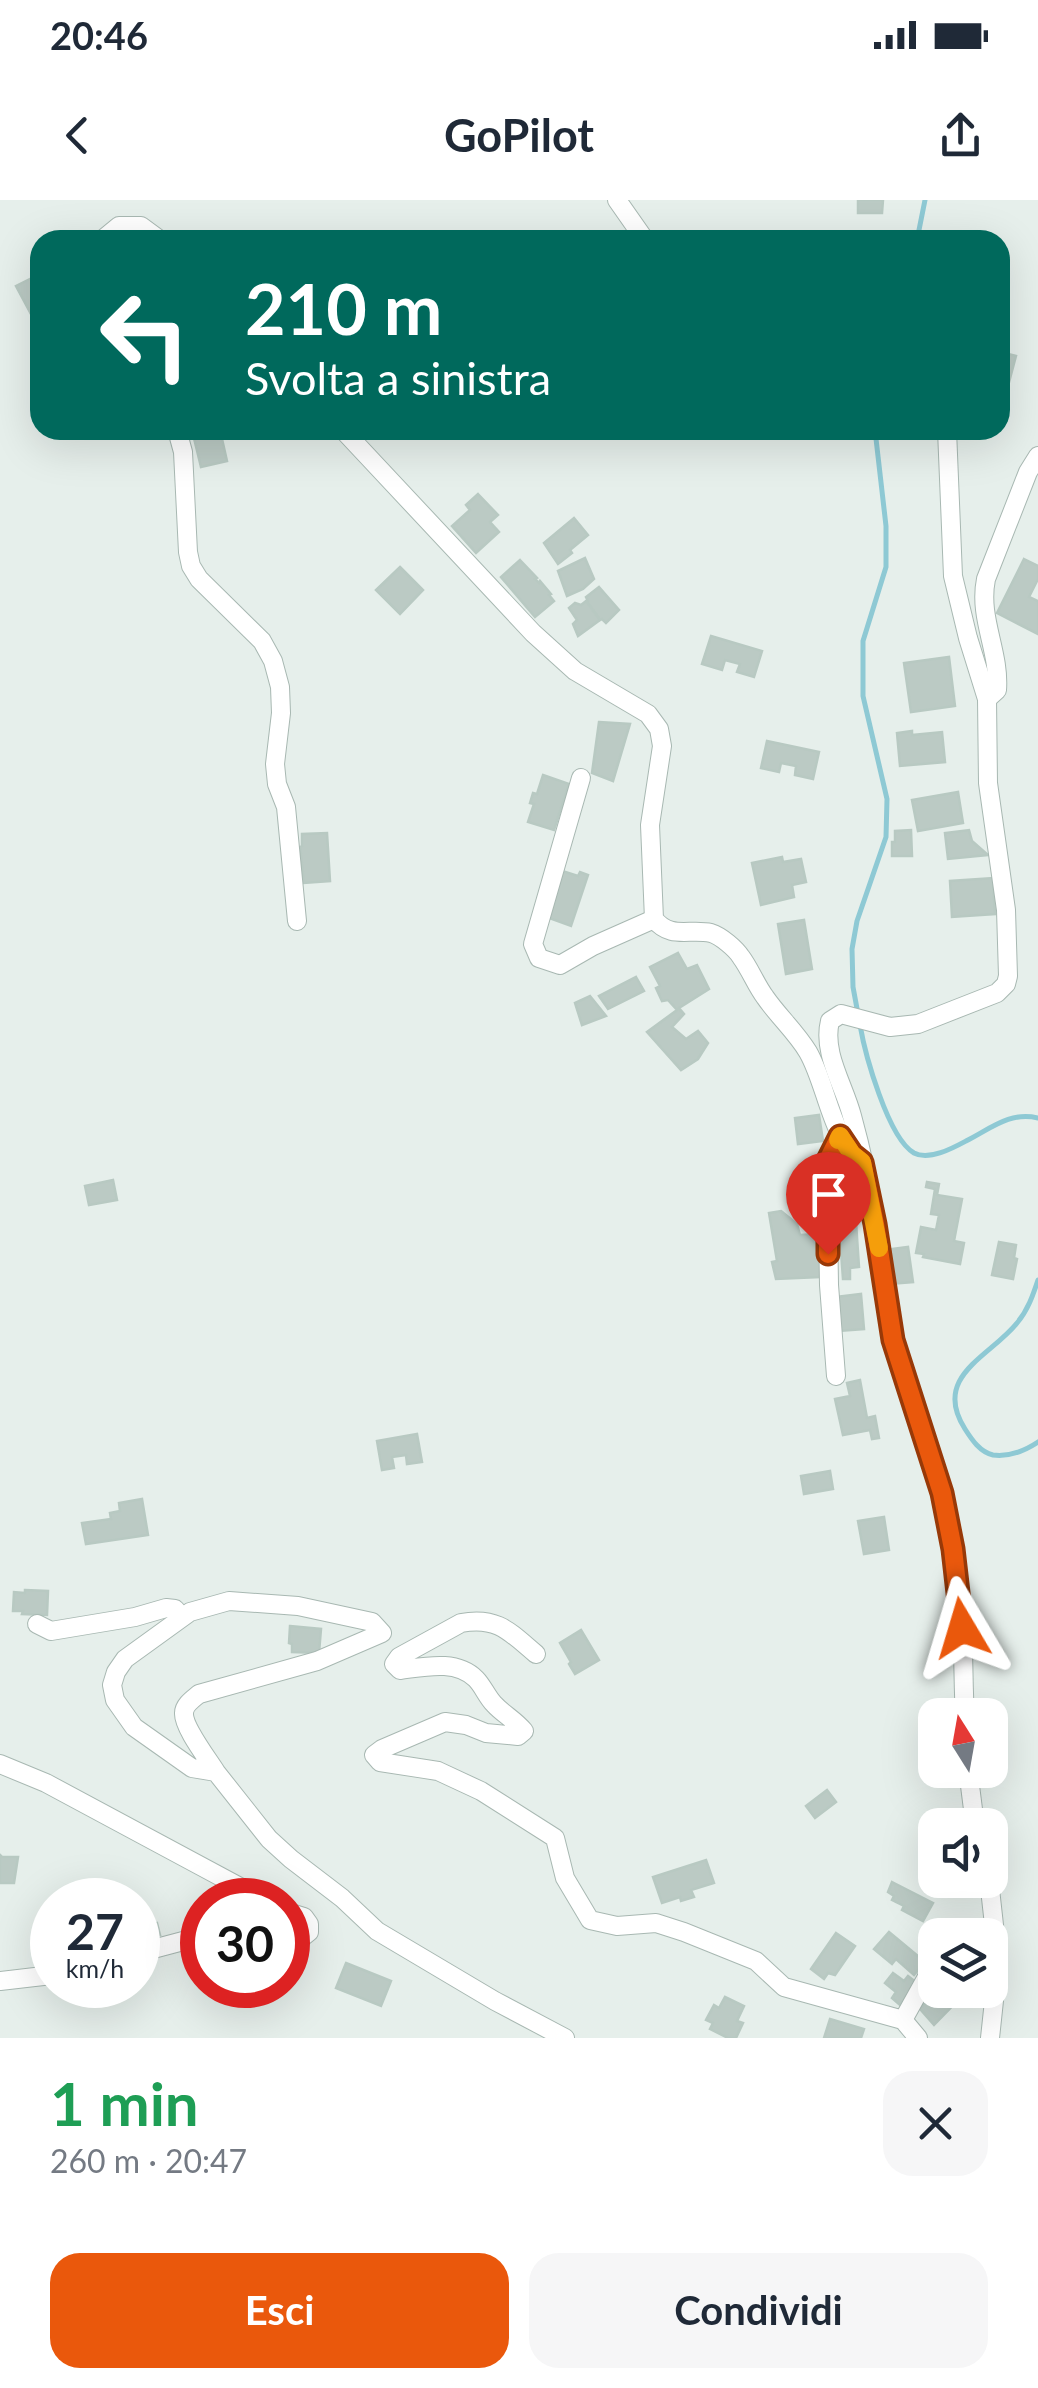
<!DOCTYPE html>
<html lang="it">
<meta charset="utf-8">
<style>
:root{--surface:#fff;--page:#f6f6f7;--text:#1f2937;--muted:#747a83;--accent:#ea580c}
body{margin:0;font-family:Lato,sans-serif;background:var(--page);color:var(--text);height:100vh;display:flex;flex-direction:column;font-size:38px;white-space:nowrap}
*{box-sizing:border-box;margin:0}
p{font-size:32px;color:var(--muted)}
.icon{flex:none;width:55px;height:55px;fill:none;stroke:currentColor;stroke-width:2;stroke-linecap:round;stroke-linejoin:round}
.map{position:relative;height:1838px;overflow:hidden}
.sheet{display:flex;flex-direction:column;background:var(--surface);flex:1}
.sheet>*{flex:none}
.top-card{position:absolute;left:30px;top:30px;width:980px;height:210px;border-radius:30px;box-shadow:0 10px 40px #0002;background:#00695c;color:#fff;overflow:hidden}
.needle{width:65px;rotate:349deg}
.controls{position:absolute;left:918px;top:1498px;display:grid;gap:20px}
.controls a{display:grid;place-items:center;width:90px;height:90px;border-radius:20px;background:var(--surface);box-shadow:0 10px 40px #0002;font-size:50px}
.speed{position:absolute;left:30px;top:1678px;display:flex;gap:20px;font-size:50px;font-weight:700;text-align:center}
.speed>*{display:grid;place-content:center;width:130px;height:130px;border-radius:50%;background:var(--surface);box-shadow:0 10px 40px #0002;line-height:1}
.speed small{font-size:25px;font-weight:400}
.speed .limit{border:15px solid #d22;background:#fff;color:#111}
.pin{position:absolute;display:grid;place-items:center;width:85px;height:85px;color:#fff;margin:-102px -42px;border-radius:50% 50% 50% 0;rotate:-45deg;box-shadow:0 0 10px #0007}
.pin .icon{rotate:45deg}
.me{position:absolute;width:110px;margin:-55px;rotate:353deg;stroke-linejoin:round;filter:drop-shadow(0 0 8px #0008)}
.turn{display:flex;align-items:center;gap:35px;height:210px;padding:0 50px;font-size:45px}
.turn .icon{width:130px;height:130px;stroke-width:2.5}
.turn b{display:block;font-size:70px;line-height:85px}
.round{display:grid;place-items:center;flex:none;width:105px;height:105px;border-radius:30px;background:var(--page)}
.headline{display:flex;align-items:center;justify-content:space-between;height:170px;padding:0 50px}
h1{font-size:60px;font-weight:700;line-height:75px;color:#1e9e55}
.button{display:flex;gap:20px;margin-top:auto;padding:20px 50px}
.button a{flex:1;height:115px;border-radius:30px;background:var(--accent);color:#fff;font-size:40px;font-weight:700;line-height:115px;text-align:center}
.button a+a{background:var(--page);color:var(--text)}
.status{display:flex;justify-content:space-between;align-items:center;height:70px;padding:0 50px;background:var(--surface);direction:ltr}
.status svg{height:28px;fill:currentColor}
header{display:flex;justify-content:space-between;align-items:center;height:130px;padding:0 50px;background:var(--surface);font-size:45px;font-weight:700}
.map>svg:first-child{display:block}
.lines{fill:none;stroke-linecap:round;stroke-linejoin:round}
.stream{stroke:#8ec9d4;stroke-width:5}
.building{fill:#bbcac4;stroke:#b8c9c2;stroke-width:2.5}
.minor-casing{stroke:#a8b8b2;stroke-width:20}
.minor{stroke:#fff;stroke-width:18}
.route-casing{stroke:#983908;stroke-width:25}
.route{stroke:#ea580c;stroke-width:18}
.slow{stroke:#f59e0b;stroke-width:18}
</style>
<div class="status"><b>20:46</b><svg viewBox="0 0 49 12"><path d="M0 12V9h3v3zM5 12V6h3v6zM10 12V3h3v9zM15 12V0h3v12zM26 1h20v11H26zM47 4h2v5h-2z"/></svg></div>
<header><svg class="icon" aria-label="back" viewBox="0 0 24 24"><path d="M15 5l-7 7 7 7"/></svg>GoPilot<svg class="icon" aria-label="share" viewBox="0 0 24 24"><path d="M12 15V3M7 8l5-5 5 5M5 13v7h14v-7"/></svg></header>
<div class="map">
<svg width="1038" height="1838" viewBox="0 0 1038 1838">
<rect width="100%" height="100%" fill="#e6efeb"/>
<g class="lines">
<g class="stream">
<polyline points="917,40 925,0"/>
<polyline points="858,814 853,787 852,749 857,721 886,637 887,599 863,496 863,441 886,367 886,326 875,230"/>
<path d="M860,825C865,854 888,938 914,953C929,961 953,948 966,941C990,929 1010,911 1038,918"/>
<path d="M1038,1080C1033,1095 1028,1110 1017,1123C991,1156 931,1176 965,1229C972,1240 980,1252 993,1255C1009,1257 1026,1250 1038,1242"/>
</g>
</g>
<g class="building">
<polygon points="858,0 883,0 882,13 858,13"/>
<polygon points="40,74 40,131 16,86"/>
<polygon points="1000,152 1016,156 1008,186 1000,184"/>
<polygon points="192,230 220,230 227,261 201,267"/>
<polygon points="478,294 498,315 490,322 499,332 476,353 452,326 470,310 466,305"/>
<polygon points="574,318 588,335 570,350 572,353 558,364 544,343"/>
<polygon points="585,358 594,379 583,389 567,396 558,371"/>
<polygon points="1024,359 1038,366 1038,379 1029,397 1038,401 1038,434 997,413"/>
<polygon points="520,360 537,378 535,379 539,383 540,381 551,394 549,395 554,401 535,417 501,377"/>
<polygon points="400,367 423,390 400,414 376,390"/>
<polygon points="599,387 619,410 606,423 602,419 600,420 587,402 588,401 586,397"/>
<polygon points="586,401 600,420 578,436 573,424 577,420 569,408 575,403 581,405"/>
<polygon points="711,436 762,451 754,477 737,472 740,464 725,460 722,470 702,464"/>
<polygon points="949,457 955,506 911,512 904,463"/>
<polygon points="599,522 630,524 613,581 592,573"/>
<polygon points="912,531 912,535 942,532 945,562 900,566 897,533"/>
<polygon points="767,541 819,552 813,579 795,575 796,566 781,563 779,572 761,568"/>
<polygon points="543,575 569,584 554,630 528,622 534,604 530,603 533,593 537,594"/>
<polygon points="958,592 963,623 918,631 912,600"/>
<polygon points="911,630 912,656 892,656 892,642 895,642 895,631"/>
<polygon points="969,630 972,641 988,655 948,659 945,633"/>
<polygon points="327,633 330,681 304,683 300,647 302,646 302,634"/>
<polygon points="782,657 783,662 801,659 806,682 792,685 794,697 761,705 752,663"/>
<polygon points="559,670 578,676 580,672 588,675 571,726 541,715"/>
<polygon points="993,678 995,714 952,717 950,681"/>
<polygon points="804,720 812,769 786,774 778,724"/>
<polygon points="678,753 687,769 697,765 709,789 679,808 684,814 672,827 686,839 698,831 708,843 698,859 681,870 647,832 677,810 668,800 662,801 656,788 660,786 650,767"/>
<polygon points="636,777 644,791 608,809 599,796"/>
<polygon points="590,796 606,816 582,825 575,803"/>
<polygon points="819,915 823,941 798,944 795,918"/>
<polygon points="113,980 117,1000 89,1005 85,986"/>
<polygon points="927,982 939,984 937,995 962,999 954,1041 964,1043 960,1064 923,1057 924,1054 916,1053 921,1027 936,1030 939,1015 931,1014 935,989 926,987"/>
<polygon points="850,997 856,1022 859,1067 850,1068 850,1079 843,1079 837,998"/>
<polygon points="781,1011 797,1024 800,1035 816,1034 821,1066 820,1077 776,1079 772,1062 777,1061 769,1013"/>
<polygon points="999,1042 1016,1045 1014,1058 1017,1059 1013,1079 992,1075"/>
<polygon points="908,1047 913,1082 890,1084 884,1050"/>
<polygon points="861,1094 864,1129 839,1131 835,1097"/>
<polygon points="860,1180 867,1218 875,1216 879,1238 872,1239 870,1230 843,1235 835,1199 850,1196 847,1183"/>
<polygon points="417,1234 422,1262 407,1264 406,1255 392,1257 394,1268 382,1270 377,1241"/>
<polygon points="830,1271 833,1289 804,1294 801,1276"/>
<polygon points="142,1299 148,1335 86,1344 82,1323 111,1319 110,1313 120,1311 119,1303"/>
<polygon points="884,1317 889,1350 864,1354 858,1321"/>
<polygon points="25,1390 48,1391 47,1415 22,1414 23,1411 13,1411 14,1392 25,1393"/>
<polygon points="290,1426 321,1429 319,1453 292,1452 292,1444 289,1443"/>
<polygon points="581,1430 599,1460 575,1474 569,1464 571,1462 560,1443"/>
<polygon points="827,1590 836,1602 815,1618 806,1606"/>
<polygon points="0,1655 2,1657 18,1657 14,1683 0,1683"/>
<polygon points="706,1660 714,1683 691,1690 694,1697 681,1701 680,1697 662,1703 653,1677"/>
<polygon points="892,1682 933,1703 923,1721 902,1710 904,1706 892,1700 894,1696 888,1692"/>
<polygon points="52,1708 52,1736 42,1737 44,1709"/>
<polygon points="951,1720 970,1721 968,1735 947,1735"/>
<polygon points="157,1723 160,1735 138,1741 138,1728"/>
<polygon points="889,1732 925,1762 914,1775 896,1759 892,1764 874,1749"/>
<polygon points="836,1733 855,1746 835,1775 828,1773 824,1779 811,1769"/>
<polygon points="346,1763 391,1781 381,1806 336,1788"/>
<polygon points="893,1773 904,1781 908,1776 917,1783 900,1805 892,1798 896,1792 885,1783"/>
<polygon points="935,1777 935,1790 959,1790 964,1794 934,1825 920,1809 927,1800 922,1792"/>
<polygon points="725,1797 744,1806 737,1821 743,1823 736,1838 728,1838 710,1829 713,1823 706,1820 714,1805 719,1808"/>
<polygon points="830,1819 864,1829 861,1838 824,1838"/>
</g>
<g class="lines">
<defs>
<g id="minor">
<polyline points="617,0 645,40"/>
<polyline points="102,40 119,26 141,26 160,40"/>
<polyline points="177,230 183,252 188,352 191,366 199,379 262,441 273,461 280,487 281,513 275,564 277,584 286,607 297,721"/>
<path d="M343,230L533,433L575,471L648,514L659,529L662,546L650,625L654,719C671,740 689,728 711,733C721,736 736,749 741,757C750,769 756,785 765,797C778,816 796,832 808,852C827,885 831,939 862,962"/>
<path d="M947,230L953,376L968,438L987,499L988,583L1006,710L1008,776L1006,784L997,793L918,824L890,827L841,814L830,821C822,853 844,885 852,916C862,952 870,991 876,1028C882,1066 885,1105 894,1142C907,1194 931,1242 942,1295C952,1339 959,1385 962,1431C964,1459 963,1487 965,1515"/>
<path d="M987,499L997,490C1000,451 978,418 986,379L1028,272L1038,256"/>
<polyline points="581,578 533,744 539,758 560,765 593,746 654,719"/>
<polyline points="836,1176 829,1085 828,1022 822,972 841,936"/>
<polyline points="37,1424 51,1431 135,1417 166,1408 175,1409 182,1417"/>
<path d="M536,1454C510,1432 497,1416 461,1423L399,1457L394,1464L400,1470C424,1467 456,1459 476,1479C483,1486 487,1497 494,1504C503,1514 515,1520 524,1531L518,1536L486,1533L466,1525L445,1522L382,1549L374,1555L380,1562L438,1571L481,1591L555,1638L565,1678L590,1720L617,1726L656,1723L684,1732L756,1761L784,1787L903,1820L918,1838"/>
<polyline points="0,1564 46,1583 264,1700"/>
<polyline points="968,1570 975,1625"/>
<path d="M216,1572C208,1559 183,1527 184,1513C184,1505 193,1499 199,1494L317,1461L382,1433L372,1422L298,1406L229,1401L190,1412L125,1459L116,1472L112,1485L115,1500L134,1527L192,1568L216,1572L269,1639L291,1659L342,1698L377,1731L495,1801L565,1838"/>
<polyline points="989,1680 996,1743 996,1782 990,1838"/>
<polyline points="288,1712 304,1717 309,1724 309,1732 304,1736 288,1738"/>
<polyline points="138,1753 202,1736"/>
<polyline points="0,1781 52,1775"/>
<polyline points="903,1820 928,1775 935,1756"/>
</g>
</defs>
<use href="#minor" class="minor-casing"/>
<use href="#minor" class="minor"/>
</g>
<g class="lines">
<defs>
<polyline id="route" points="828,1054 828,1022 822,972 840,936 852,954 862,962 875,1024 893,1140 942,1293 953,1349 962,1428"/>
</defs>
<use href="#route" class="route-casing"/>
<use href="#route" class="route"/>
<polyline class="slow" points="838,940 840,936 852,954 862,962 879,1048"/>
</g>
</svg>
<div class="controls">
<a><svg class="needle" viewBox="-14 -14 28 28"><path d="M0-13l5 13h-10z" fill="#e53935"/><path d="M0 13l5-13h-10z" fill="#747a83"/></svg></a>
<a><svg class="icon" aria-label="sound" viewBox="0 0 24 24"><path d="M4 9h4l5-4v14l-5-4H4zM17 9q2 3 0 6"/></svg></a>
<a><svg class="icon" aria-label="layers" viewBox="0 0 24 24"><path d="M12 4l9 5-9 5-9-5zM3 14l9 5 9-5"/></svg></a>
</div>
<div class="speed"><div>27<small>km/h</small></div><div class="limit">30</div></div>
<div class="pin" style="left:828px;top:1054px;background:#d93025"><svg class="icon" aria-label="arrive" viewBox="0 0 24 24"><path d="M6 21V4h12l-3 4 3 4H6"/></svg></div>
<svg class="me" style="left:962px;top:1428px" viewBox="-20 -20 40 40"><path d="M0-17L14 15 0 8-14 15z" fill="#ea580c" stroke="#fff" stroke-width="4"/></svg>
<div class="top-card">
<div class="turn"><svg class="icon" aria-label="left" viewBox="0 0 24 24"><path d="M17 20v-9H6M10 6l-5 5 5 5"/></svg><div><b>210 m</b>Svolta a sinistra</div></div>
</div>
</div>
<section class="sheet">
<div class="headline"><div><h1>1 min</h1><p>260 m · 20:47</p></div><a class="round"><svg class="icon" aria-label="close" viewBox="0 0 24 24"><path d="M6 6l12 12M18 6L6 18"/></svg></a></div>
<div class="button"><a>Esci</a><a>Condividi</a></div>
</section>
